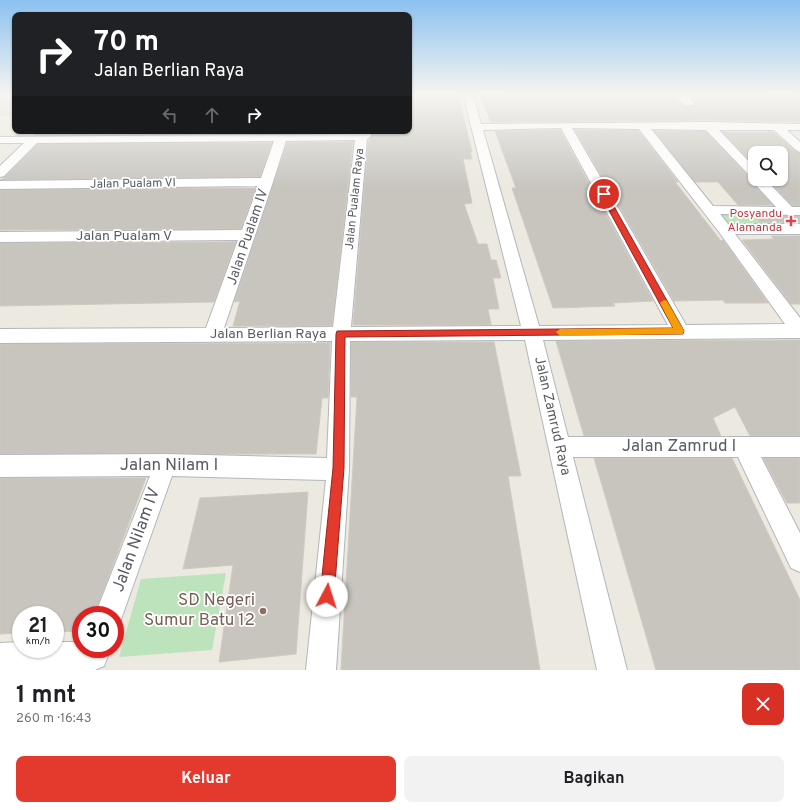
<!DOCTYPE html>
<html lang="id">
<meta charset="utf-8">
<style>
:root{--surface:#fff;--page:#f2f2f2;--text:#202124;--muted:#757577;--accent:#e4392d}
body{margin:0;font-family:Overpass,sans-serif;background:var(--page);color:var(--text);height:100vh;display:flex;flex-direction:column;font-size:15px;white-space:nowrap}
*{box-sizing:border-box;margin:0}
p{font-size:13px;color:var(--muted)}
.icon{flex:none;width:22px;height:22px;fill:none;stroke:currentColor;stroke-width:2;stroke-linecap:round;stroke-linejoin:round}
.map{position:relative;height:670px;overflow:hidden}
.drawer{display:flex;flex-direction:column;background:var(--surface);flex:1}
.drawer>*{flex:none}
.hud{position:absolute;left:12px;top:12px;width:400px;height:122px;border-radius:8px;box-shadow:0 1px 3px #0004;background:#202124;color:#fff;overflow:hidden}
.fabs{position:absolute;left:748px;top:146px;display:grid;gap:8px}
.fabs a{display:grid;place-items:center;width:40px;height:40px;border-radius:8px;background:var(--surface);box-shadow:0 1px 3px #0004;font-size:20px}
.speed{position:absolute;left:12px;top:606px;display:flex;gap:8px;font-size:20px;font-weight:700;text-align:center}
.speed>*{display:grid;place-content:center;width:52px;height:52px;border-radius:50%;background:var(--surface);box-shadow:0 1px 3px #0004;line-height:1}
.speed small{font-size:10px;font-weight:400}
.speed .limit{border:6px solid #d22;background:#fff;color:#111}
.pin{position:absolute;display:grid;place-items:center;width:34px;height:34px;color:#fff;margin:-17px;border:2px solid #fff;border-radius:50%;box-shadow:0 1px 4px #0007}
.me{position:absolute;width:44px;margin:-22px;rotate:5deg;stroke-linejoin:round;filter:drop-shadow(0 0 3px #0008)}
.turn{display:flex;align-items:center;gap:14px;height:84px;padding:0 16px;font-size:18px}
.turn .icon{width:52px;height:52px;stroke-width:2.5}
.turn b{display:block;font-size:28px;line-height:34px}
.lanes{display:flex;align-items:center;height:38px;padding:0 16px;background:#0003;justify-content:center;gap:20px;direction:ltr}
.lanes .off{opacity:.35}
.round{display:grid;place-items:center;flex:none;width:42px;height:42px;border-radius:8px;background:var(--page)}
.summary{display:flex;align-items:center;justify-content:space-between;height:68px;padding:0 16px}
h1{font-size:24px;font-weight:700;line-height:30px}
.action{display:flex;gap:8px;margin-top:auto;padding:8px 16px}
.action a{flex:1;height:46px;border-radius:8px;background:var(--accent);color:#fff;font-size:16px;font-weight:700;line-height:46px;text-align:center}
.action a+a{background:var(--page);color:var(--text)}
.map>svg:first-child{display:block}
.industrial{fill:#dddad4}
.green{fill:#bde3bc}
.building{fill:#c8c5bf;stroke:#d0cabe}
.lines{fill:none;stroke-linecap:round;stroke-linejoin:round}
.street-casing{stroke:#b3b6bb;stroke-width:2}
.street{fill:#fff;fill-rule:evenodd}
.route{fill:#e4392d;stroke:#94251d}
.slow{fill:#f59e0b}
.health-dot{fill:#e0444e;stroke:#fff;stroke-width:1.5}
.education-dot{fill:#8d6e63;stroke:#fff;stroke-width:1.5}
.labels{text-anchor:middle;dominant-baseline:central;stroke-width:3.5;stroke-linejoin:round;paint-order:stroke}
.far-street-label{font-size:12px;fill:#595c61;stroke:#fff}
.far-health-label{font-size:12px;fill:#be3a42;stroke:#fff;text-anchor:end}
.street-label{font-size:14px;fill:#595c61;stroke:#fff}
.near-street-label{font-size:17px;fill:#595c61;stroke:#fff}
.near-education-label{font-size:17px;fill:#785e54;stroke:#fff;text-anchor:end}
</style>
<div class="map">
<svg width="800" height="670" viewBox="0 0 800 670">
<rect width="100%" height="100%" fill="#ebe9e0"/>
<rect class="industrial" x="0" y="94" width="15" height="22"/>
<g class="green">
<polygon points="713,211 800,212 800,228 725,227"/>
<polygon points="226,573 212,650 119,657 141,579"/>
</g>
<g class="building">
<polygon points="409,94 458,94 472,152 470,152 472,159 463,159 472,203 464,204 478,244 487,244 491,260 496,260 501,278 493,278 499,309 488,309 491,325 353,325 368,142 374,131 409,131"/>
<polygon points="480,94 673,94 685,106 693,106 695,103 687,94 800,95 800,122 708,120 491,122"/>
<polygon points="560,130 653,301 613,303 615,306 553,308 512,188 516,188 495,131"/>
<polygon points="575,130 638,130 678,182 675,182 721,241 723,240 768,303 725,303 723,300 674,301"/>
<polygon points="38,131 228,131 227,134 34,135"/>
<polygon points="654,131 705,131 751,179 752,183 773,205 738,205 718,182 695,182"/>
<polygon points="722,132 773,132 795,151 800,153 800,206 793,206 767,179 781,179 781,153 755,153 755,166"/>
<polygon points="353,142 332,326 233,326 240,301 234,302 287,143"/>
<polygon points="222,143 272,143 260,177 0,180 5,177 38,144"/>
<polygon points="256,188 241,229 0,230 0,190"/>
<polygon points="755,216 800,216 800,222 760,222"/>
<polygon points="771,236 800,236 800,304 791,304 742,240 774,239"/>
<polygon points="236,242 214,302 0,306 0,243"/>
<polygon points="800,340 800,436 750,436 735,407 713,418 721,436 584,436 556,341"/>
<polygon points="351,342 494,342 521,476 508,476 540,670 341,670 357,397 351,397"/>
<polygon points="330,343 328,398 322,398 316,454 0,454 0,344"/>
<polygon points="594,458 732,458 800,600 800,670 656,670"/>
<polygon points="763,458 800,458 800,503 787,503"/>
<polygon points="0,478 146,478 94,615 81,615 81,631 55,632 55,615 21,615 21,633 0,634"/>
<polygon points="308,492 296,654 219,662 233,565 183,569 200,498"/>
</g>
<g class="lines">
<defs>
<g id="street">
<path d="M463,94H473L481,124L708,122L800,124V130H787L800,142V152L796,150L774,130H719L755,168V179H765L792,207H800V215L720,214L728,224H800V234H735L800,318V338L543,340L568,437H800V457H761L800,533V572L791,568L738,457H573L627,670H597L525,340L350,341L349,469L336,670H306L326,480L172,476L119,625L115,626V615H95L150,476L0,477V455L165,454L327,458L332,341L0,343V329L206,328L238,240L0,242V232L242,230L258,186L0,189V181L261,178L274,141L37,143L4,176L0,177V166L24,143H0V137L359,134L361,131H373L370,137L367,139L351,327L521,326ZM561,128L668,325L539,326L483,130ZM572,128L639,129L719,232L785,324L686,325ZM651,129L706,130L752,178L753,182L776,207L713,206ZM355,140L333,327L224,328L273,182L286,141Z"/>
<polygon points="674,94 685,94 694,103 693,105 685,105"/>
<polygon points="21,642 21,649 55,649 55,642 81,642 81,649 105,649 108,656 104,666 95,670 0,670 0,643"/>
</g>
</defs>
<use href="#street" class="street-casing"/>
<use href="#street" class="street"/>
</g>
<linearGradient id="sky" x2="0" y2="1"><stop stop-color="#8bc1f0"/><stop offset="0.5" stop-color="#f6f5f1"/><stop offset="1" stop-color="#f6f5f1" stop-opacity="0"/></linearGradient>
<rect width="800" height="188" fill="url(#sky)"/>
<polygon class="route" points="601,192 607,194 683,329 684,331 683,334 345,337 344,468 334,596 332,601 327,603 322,601 320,596 333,468 336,334 337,331 673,328 600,194"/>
<polygon class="slow" points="664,300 667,301 683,329 684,331 683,334 560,336 556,332 560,329 673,328 660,303"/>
<path class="health-dot" d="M789 215h4v4h4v4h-4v4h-4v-4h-4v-4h4z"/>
<circle class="education-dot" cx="263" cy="611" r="4"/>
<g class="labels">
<g class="far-street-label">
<text transform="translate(133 184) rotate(-1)">Jalan Pualam VI</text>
<text transform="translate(355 199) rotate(-84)">Jalan Pualam Raya</text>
</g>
<g class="far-health-label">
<text x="782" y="214">Posyandu<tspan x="782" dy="14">Alamanda</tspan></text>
</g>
<g class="street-label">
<text x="124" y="236">Jalan Pualam V</text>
<text transform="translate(248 237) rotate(-71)">Jalan Pualam IV</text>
<text x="268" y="334">Jalan Berlian Raya</text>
<text transform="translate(552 416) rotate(77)">Jalan Zamrud Raya</text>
</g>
<g class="near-street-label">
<text x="679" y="447">Jalan Zamrud I</text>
<text x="169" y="466">Jalan Nilam I</text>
<text transform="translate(137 540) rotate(-70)">Jalan Nilam IV</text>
</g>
<g class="near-education-label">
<text x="255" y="601">SD Negeri<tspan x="255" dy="20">Sumur Batu 12</tspan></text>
</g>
</g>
</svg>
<div class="fabs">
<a><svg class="icon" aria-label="search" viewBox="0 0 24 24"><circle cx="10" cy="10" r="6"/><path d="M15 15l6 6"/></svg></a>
</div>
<div class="speed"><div>21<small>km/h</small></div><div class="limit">30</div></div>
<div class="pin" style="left:604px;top:194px;background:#d93025"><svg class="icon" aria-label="arrive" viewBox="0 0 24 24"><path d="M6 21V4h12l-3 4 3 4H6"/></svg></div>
<svg class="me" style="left:327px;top:596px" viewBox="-20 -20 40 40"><circle r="19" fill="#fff"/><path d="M0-13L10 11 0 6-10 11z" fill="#e4392d"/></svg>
<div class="hud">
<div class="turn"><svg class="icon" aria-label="right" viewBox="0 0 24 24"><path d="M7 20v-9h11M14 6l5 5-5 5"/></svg><div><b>70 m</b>Jalan Berlian Raya</div></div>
<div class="lanes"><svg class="icon off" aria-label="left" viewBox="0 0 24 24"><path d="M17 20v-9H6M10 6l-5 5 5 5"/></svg><svg class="icon off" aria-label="ahead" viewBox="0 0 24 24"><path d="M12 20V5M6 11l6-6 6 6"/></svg><svg class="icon" aria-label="right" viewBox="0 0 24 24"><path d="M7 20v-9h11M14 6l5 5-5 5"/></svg></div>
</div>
</div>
<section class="drawer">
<div class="summary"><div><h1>1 mnt</h1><p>260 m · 16:43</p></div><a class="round" style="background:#d93025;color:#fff"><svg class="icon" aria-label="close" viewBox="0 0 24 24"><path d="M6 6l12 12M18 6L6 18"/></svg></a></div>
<div class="action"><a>Keluar</a><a>Bagikan</a></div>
</section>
